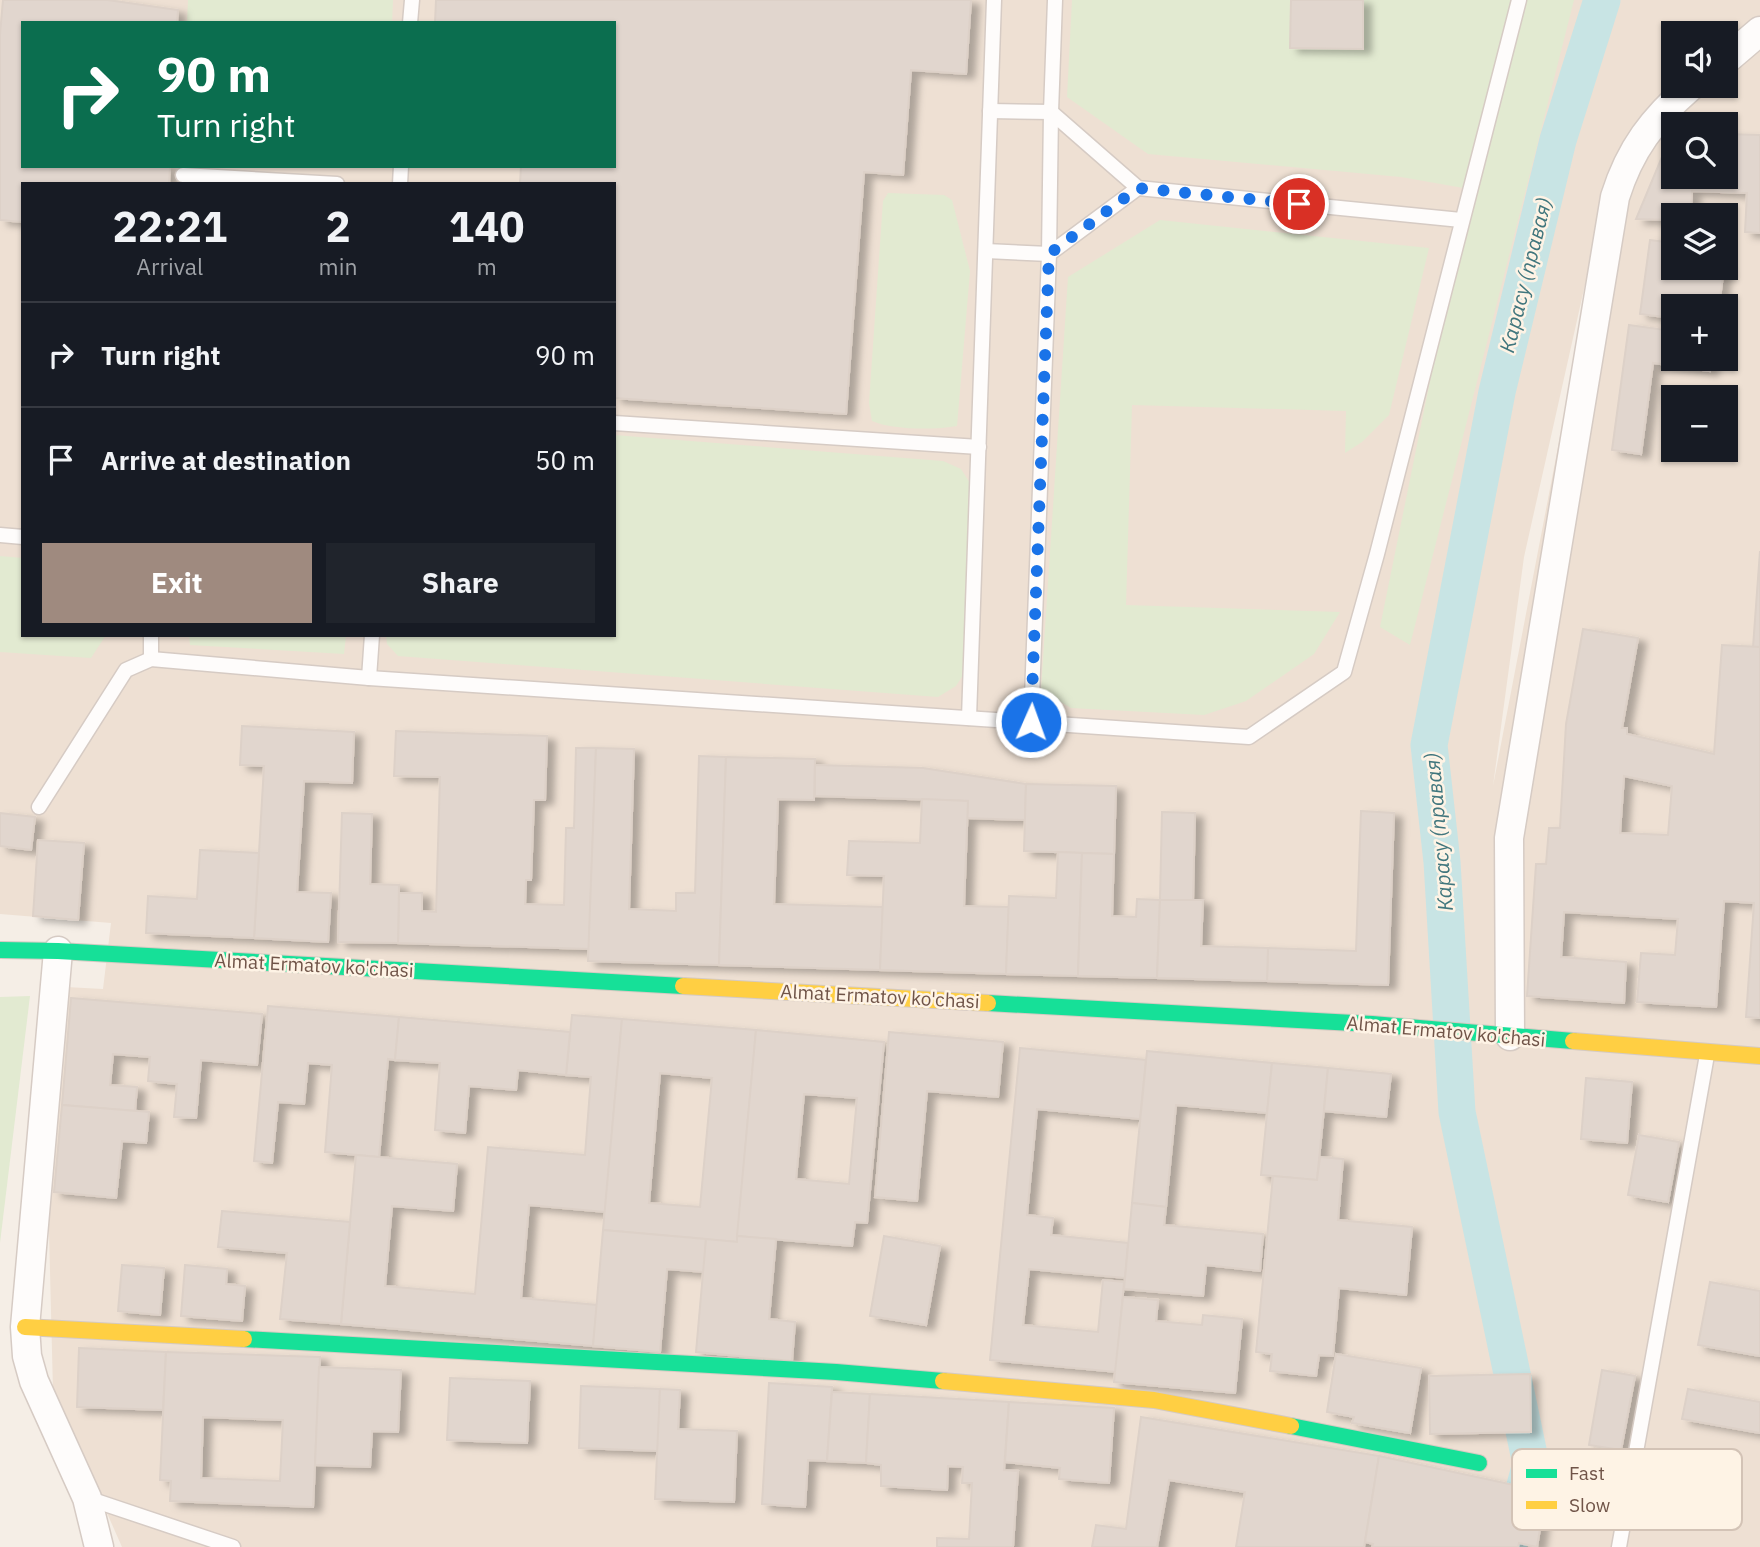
<!DOCTYPE html>
<meta charset="utf-8">
<style>
:root{--surface:#171b24;--page:#20242c;--text:#f1f3f6;--muted:#9ea1a6;--line:#363941;--accent:#9f8a7f}
body{margin:0;font-family:"IBM Plex Sans",sans-serif;background:var(--page);color:var(--text);height:100vh;display:flex;flex-direction:column;font-size:26px;white-space:nowrap}
*{box-sizing:border-box;margin:0}
p{font-size:23px;color:var(--muted)}
.icon{flex:none;width:38px;height:38px;fill:none;stroke:currentColor;stroke-width:2;stroke-linecap:round;stroke-linejoin:round}
.map{position:relative;flex:1;overflow:hidden}
.panel{position:absolute;left:21px;top:182px;width:595px;height:455px;display:flex;flex-direction:column;background:var(--surface);border-radius:0px;box-shadow:0 2px 5px #0004}
.panel>*{flex:none}
.top-card{position:absolute;left:21px;top:21px;width:595px;height:147px;border-radius:0px;box-shadow:0 2px 5px #0004;background:#0b6e4f;color:#fff;overflow:hidden}
.tools{position:absolute;left:1661px;top:21px;display:grid;gap:14px}
.tools a{display:grid;place-items:center;width:77px;height:77px;border-radius:0px;background:var(--surface);box-shadow:0 2px 5px #0004;font-size:35px}
.pin{position:absolute;display:grid;place-items:center;width:60px;height:60px;color:#fff;margin:-30px;border:4px solid #fff;border-radius:50%;box-shadow:0 2px 7px #0007}
.me{position:absolute;width:77px;margin:-38px;rotate:2deg;stroke-linejoin:round;filter:drop-shadow(0 0 5px #0008)}
.turn{display:flex;align-items:center;gap:24px;height:147px;padding:0 21px;font-size:32px}
.turn .icon{width:91px;height:91px;stroke-width:2.5}
.turn b{display:block;font-size:49px;line-height:60px}
.eta{display:flex;justify-content:space-evenly;align-items:center;height:119px;text-align:center}
.eta b{font-size:42px;font-weight:700;line-height:49px}
.action{display:flex;gap:14px;margin-top:auto;padding:14px 21px}
.action a{flex:1;height:80px;border-radius:0px;background:var(--accent);color:#fff;font-size:28px;font-weight:700;line-height:80px;text-align:center}
.action a+a{background:var(--page);color:var(--text)}
ul{padding:0;list-style:none}
li{display:flex;align-items:center;gap:21px;height:105px;padding:0 21px;border-top:2px solid var(--line)}
li div{flex:1}
li b{display:block;font-size:26px}
li em{font-style:normal}
.map>svg:first-child{display:block}
.residential{fill:#eee0d3;fill-rule:evenodd}
.green{fill:#e2ead1}
.lines{fill:none;stroke-linecap:round;stroke-linejoin:round}
.canal{stroke:#c8e4e4;stroke-width:37}
.building{fill:#e1d6ce;stroke:#ddd1c8;stroke-width:2;fill-rule:evenodd;filter:url(#shadow)}
.lane-casing{stroke:#d6cbc4;stroke-width:17}
.street-casing{stroke:#d6cbc4;stroke-width:31}
.fast-casing{stroke:#d5cac2;stroke-width:18}
.slow-casing{stroke:#d5cac2;stroke-width:18}
.lane{stroke:#fefcfb;stroke-width:14}
.street{stroke:#fefcfb;stroke-width:28}
.fast{stroke:#16e098;stroke-width:16}
.slow{stroke:#ffcf43;stroke-width:16}
.route{stroke:#1a73e8;stroke-width:12;stroke-dasharray:0 21.6}
.labels{text-anchor:middle;dominant-baseline:central;stroke-width:5;stroke-linejoin:round;paint-order:stroke}
.street-label{font-size:19px;fill:#705448;stroke:#fef3e5}
.water-label{font-size:21px;font-style:italic;fill:#40767d;stroke:#fef3e5}
.key{fill:#fef3e5;stroke:#d3c3b6;stroke-width:2}
.key-label{font-size:19px;fill:#705448}
</style>
<div class="map">
<svg width="1760" height="1547" viewBox="0 0 1760 1547">
<defs>
<filter id="shadow"><feDropShadow dx="8" dy="4.5" stdDeviation="3.5" flood-color="#0004"/></filter>
</defs>
<rect width="100%" height="100%" fill="#f5eee6"/>
<path class="residential" d="M0,0H1760V1547H122L53,1391L48,1191L66,987L103,989L111,923L0,914ZM23,23H614V166H23ZM1673,33H1726V86H1673ZM1673,124H1726V177H1673ZM1612,164V165L1493,786L1524,557ZM23,184H614V635H23ZM1673,215H1726V268H1673ZM1673,306H1726V359H1673ZM1673,397H1726V450H1673Z"/>
<g class="green">
<polygon points="188,0 393,0 392,23 187,23"/>
<polygon points="1072,0 1574,0 1410,645 1380,627 1469,189 1401,177 1148,154 1067,97"/>
<path d="M888,193L944,195L952,200L970,271L957,426C935,430 892,430 872,421L869,403L883,201Z"/>
<polygon points="1160,220 1429,248 1389,415 1362,442 1345,453 1346,411 1132,405 1126,605 1340,612 1314,654 1246,701 1204,715 1071,708 1041,690 1068,277"/>
<polygon points="614,435 943,461 961,469 970,483 965,672 956,686 938,697 398,656 387,644 386,635 614,635"/>
<polygon points="0,556 23,558 23,635 106,635 91,658 0,652"/>
<polygon points="189,635 346,635 344,654 190,645"/>
<polygon points="30,996 0,1243 0,997"/>
</g>
<g class="lines">
<polyline class="canal" points="1508,1547 1531,1464 1457,1112 1442,862 1429,745 1497,392 1558,140 1602,0"/>
</g>
<g class="building">
<polygon points="3,0 108,0 178,10 177,23 23,23 23,166 170,166 169,184 23,184 23,222 0,220 0,34"/>
<polygon points="436,0 971,0 966,74 911,70 903,175 864,172 846,414 614,398 614,184 520,184 521,166 614,166 614,23 435,23"/>
<polygon points="1291,0 1363,0 1363,49 1290,48"/>
<polygon points="1672,133 1673,177 1726,177 1726,134 1760,135 1760,233 1745,232 1747,193 1692,191 1691,215 1673,215 1673,220 1636,219"/>
<polygon points="1650,240 1673,243 1673,268 1724,268 1719,306 1673,306 1673,318 1640,314"/>
<polygon points="1629,325 1673,331 1673,359 1711,359 1710,371 1653,363 1641,454 1612,450"/>
<polygon points="1760,551 1760,647 1753,647"/>
<path d="M1583,629L1638,638L1622,728H1627V734L1714,754L1722,645L1760,647V1018L1746,1017L1754,903L1724,901L1716,1007L1637,1002L1641,953L1675,955L1678,919L1564,912L1561,957L1626,962L1624,1003L1527,996L1536,864H1546L1549,828H1560L1566,724ZM1624,776L1672,786L1668,835L1620,833Z"/>
<polygon points="242,726 354,732 352,783 304,781 297,892 331,893 328,942 254,938 264,766 240,765"/>
<polygon points="396,731 547,736 545,800 534,800 531,880 526,880 525,904 564,905 566,828 574,828 576,748 596,748 589,949 398,943 399,893 422,893 422,911 436,912 440,777 394,776"/>
<polygon points="596,748 634,749 629,909 676,911 676,893 695,893 699,756 726,757 719,965 588,961"/>
<polygon points="726,757 815,759 814,800 778,799 774,904 883,907 880,970 719,965"/>
<polygon points="815,765 923,768 1026,784 1025,820 967,818 968,801 815,796"/>
<polygon points="1026,784 1116,786 1114,854 1024,851"/>
<polygon points="922,799 968,801 964,906 1009,907 1006,974 880,970 884,876 847,875 849,841 920,843"/>
<polygon points="1361,811 1394,813 1388,985 1267,981 1268,948 1356,951"/>
<polygon points="1162,812 1195,813 1193,900 1160,900"/>
<polygon points="0,813 35,817 31,850 0,846"/>
<polygon points="342,813 372,814 370,884 399,885 398,943 338,942"/>
<polygon points="38,840 84,843 78,920 33,916"/>
<polygon points="200,850 259,853 254,938 146,933 148,896 197,899"/>
<polygon points="1058,852 1082,853 1078,976 1006,974 1009,896 1056,898"/>
<polygon points="1082,853 1114,854 1112,916 1136,917 1137,899 1160,900 1157,978 1078,976"/>
<polygon points="1160,900 1203,900 1201,946 1268,948 1267,981 1157,978"/>
<polygon points="71,998 262,1014 257,1065 201,1060 196,1118 174,1117 177,1084 148,1081 150,1057 113,1054 110,1085 137,1087 135,1111 62,1105"/>
<polygon points="268,1006 399,1017 395,1060 388,1059 379,1157 325,1152 332,1065 308,1063 304,1104 278,1102 272,1163 254,1161"/>
<polygon points="572,1015 622,1019 605,1212 529,1205 521,1298 597,1305 593,1346 341,1324 356,1155 457,1164 453,1211 392,1206 385,1286 475,1294 488,1147 585,1155 591,1077 566,1075"/>
<polygon points="399,1017 570,1032 566,1075 518,1070 516,1090 469,1086 465,1133 435,1130 440,1063 395,1060"/>
<path d="M622,1019L756,1030L737,1242L603,1230ZM660,1073L712,1078L700,1207L649,1203Z"/>
<path d="M756,1030L884,1042L867,1223L855,1222L852,1246L737,1236ZM804,1094L857,1098L849,1184L796,1179Z"/>
<polygon points="889,1032 1003,1042 998,1097 927,1091 917,1201 875,1197"/>
<polygon points="1020,1048 1146,1060 1140,1119 1037,1109 1027,1215 1053,1218 1051,1235 1128,1243 1125,1278 1029,1269 1023,1325 1098,1332 1103,1280 1124,1282 1116,1372 990,1360"/>
<polygon points="1147,1051 1272,1063 1267,1113 1176,1105 1166,1207 1132,1203"/>
<polygon points="1272,1063 1328,1068 1317,1180 1261,1175"/>
<polygon points="1328,1068 1391,1074 1386,1117 1324,1111"/>
<polygon points="1586,1078 1632,1082 1627,1143 1581,1139"/>
<polygon points="62,1105 149,1112 146,1143 122,1141 116,1198 54,1192"/>
<polygon points="1639,1135 1679,1142 1668,1202 1628,1195"/>
<polygon points="1320,1157 1343,1159 1338,1220 1412,1227 1406,1295 1339,1288 1333,1356 1319,1355 1316,1376 1270,1371 1272,1354 1256,1352 1273,1176 1317,1180"/>
<polygon points="1132,1203 1166,1207 1164,1225 1263,1234 1260,1271 1206,1265 1203,1296 1124,1289"/>
<polygon points="222,1211 350,1222 341,1324 280,1319 287,1253 218,1247"/>
<polygon points="603,1230 706,1239 704,1272 667,1269 660,1352 593,1346"/>
<polygon points="737,1236 776,1239 769,1319 795,1322 792,1361 696,1352 706,1239 737,1242"/>
<polygon points="884,1236 940,1246 926,1325 870,1316"/>
<polygon points="122,1265 164,1268 160,1315 118,1311"/>
<polygon points="185,1265 227,1269 226,1284 245,1286 242,1321 181,1316"/>
<polygon points="1710,1282 1760,1291 1760,1356 1698,1345"/>
<polygon points="1123,1297 1158,1300 1156,1321 1202,1325 1203,1315 1242,1319 1235,1393 1114,1382"/>
<polygon points="79,1348 166,1352 163,1410 77,1407"/>
<path d="M166,1352L320,1357L313,1507L170,1501L171,1481L160,1480ZM203,1417L283,1420L280,1481L201,1478Z"/>
<polygon points="1336,1354 1421,1368 1410,1433 1352,1423 1354,1417 1327,1412"/>
<polygon points="319,1367 401,1370 398,1432 372,1431 370,1467 315,1465"/>
<polygon points="1602,1370 1635,1376 1621,1450 1589,1445"/>
<polygon points="1530,1374 1531,1432 1430,1434 1429,1376"/>
<polygon points="450,1378 530,1381 527,1443 447,1440"/>
<polygon points="769,1383 832,1387 827,1461 808,1460 805,1507 762,1504"/>
<polygon points="581,1386 660,1389 658,1451 579,1448"/>
<polygon points="660,1389 680,1390 678,1429 737,1431 734,1502 655,1499"/>
<polygon points="1688,1389 1760,1402 1760,1433 1682,1419"/>
<polygon points="832,1392 870,1394 866,1463 827,1461"/>
<polygon points="870,1394 1009,1402 1004,1470 1018,1471 1013,1547 937,1547 937,1538 969,1539 972,1483 962,1483 963,1467 948,1466 947,1490 881,1486 881,1465 866,1463"/>
<polygon points="1009,1402 1114,1408 1109,1483 1059,1479 1060,1468 1005,1462"/>
<polygon points="1141,1417 1379,1456 1364,1547 1236,1547 1245,1492 1169,1480 1157,1547 1092,1547 1096,1525 1126,1529"/>
<polygon points="1379,1456 1546,1492 1537,1547 1519,1543 1518,1547 1372,1547 1373,1544 1365,1542"/>
</g>
<g class="lines">
<defs>
<g id="lane">
<polyline points="410,23 412,0"/>
<polyline points="990,111 1051,112 1055,0"/>
<polyline points="183,175 337,184"/>
<polyline points="400,184 401,166"/>
<polyline points="1138,188 1049,254 1051,112 1138,188 1461,220"/>
<polyline points="986,251 1049,254 1031,722"/>
<polyline points="614,423 979,447"/>
<polyline points="0,535 23,537"/>
<polyline points="372,635 369,678 1249,737 1344,672 1377,554 1519,0"/>
<polyline points="151,659 151,635"/>
<polyline points="969,718 994,0"/>
<polyline points="39,807 126,670 151,659 369,678"/>
<polyline points="87,1498 233,1547"/>
<polyline points="1619,1547 1707,1055"/>
</g>
<g id="street">
<polyline points="1726,60 1760,31"/>
<polyline points="58,951 25,1327 27,1356 34,1381 87,1498 99,1547"/>
<path d="M1510,1036L1509,838L1615,197C1630,149 1653,119 1691,86"/>
</g>
<g id="fast">
<polyline points="0,950 58,951 683,986"/>
<polyline points="988,1003 1372,1024 1573,1041"/>
<polyline points="244,1339 836,1372 943,1381"/>
<polyline points="1291,1426 1479,1463"/>
</g>
<g id="slow">
<polyline points="683,986 988,1003"/>
<polyline points="1573,1041 1760,1056"/>
<polyline points="25,1327 244,1339"/>
<polyline points="943,1381 1154,1400 1291,1426"/>
</g>
</defs>
<use href="#lane" class="lane-casing"/>
<use href="#street" class="street-casing"/>
<use href="#fast" class="fast-casing"/>
<use href="#slow" class="slow-casing"/>
<use href="#lane" class="lane"/>
<use href="#street" class="street"/>
<use href="#fast" class="fast"/>
<use href="#slow" class="slow"/>
</g>
<g class="lines">
<polyline class="route" points="1031,722 1049,254 1138,188 1299,204"/>
</g>
<g class="labels">
<g class="street-label">
<text transform="translate(314 965) rotate(3)">Almat Ermatov ko'chasi</text>
<text transform="translate(880 996) rotate(3)">Almat Ermatov ko'chasi</text>
<text transform="translate(1446 1031) rotate(5)">Almat Ermatov ko'chasi</text>
</g>
<g class="water-label">
<text transform="translate(1525 275) rotate(-76)">Карасу (правая)</text>
<text transform="translate(1438 832) rotate(-95)">Карасу (правая)</text>
</g>
</g>
<rect x="1512" y="1449" width="230" height="81" rx="10" class="key"/>
<rect x="1526" y="1469" width="31" height="9" fill="#16e098"/>
<rect x="1526" y="1501" width="31" height="8" fill="#ffcf43"/>
<g class="key-label">
<text x="1569" y="1480">Fast</text>
<text x="1569" y="1512">Slow</text>
</g>
</svg>
<div class="tools">
<a><svg class="icon" aria-label="sound" viewBox="0 0 24 24"><path d="M4 9h4l5-4v14l-5-4H4zM17 9q2 3 0 6"/></svg></a>
<a><svg class="icon" aria-label="search" viewBox="0 0 24 24"><circle cx="10" cy="10" r="6"/><path d="M15 15l6 6"/></svg></a>
<a><svg class="icon" aria-label="layers" viewBox="0 0 24 24"><path d="M12 4l9 5-9 5-9-5zM3 14l9 5 9-5"/></svg></a>
<a>+</a>
<a>−</a>
</div>
<div class="pin" style="left:1299px;top:204px;background:#d93025"><svg class="icon" aria-label="arrive" viewBox="0 0 24 24"><path d="M6 21V4h12l-3 4 3 4H6"/></svg></div>
<svg class="me" style="left:1031px;top:722px" viewBox="-20 -20 40 40"><circle r="17" fill="#1a73e8" stroke="#fff" stroke-width="3"/><path d="M0-11L8 9 0 5-8 9z" fill="#fff"/></svg>
<div class="top-card">
<div class="turn"><svg class="icon" aria-label="right" viewBox="0 0 24 24"><path d="M7 20v-9h11M14 6l5 5-5 5"/></svg><div><b>90 m</b>Turn right</div></div>
</div>
<section class="panel">
<div class="eta">
<div><b>22:21</b><p>Arrival</p></div>
<div><b>2</b><p>min</p></div>
<div><b>140</b><p>m</p></div>
</div>
<ul>
<li><svg class="icon" aria-label="right" viewBox="0 0 24 24"><path d="M7 20v-9h11M14 6l5 5-5 5"/></svg><div><b>Turn right</b></div><em>90 m</em></li>
<li><svg class="icon" aria-label="arrive" viewBox="0 0 24 24"><path d="M6 21V4h12l-3 4 3 4H6"/></svg><div><b>Arrive at destination</b></div><em>50 m</em></li>
</ul>
<div class="action"><a>Exit</a><a>Share</a></div>
</section>
</div>
